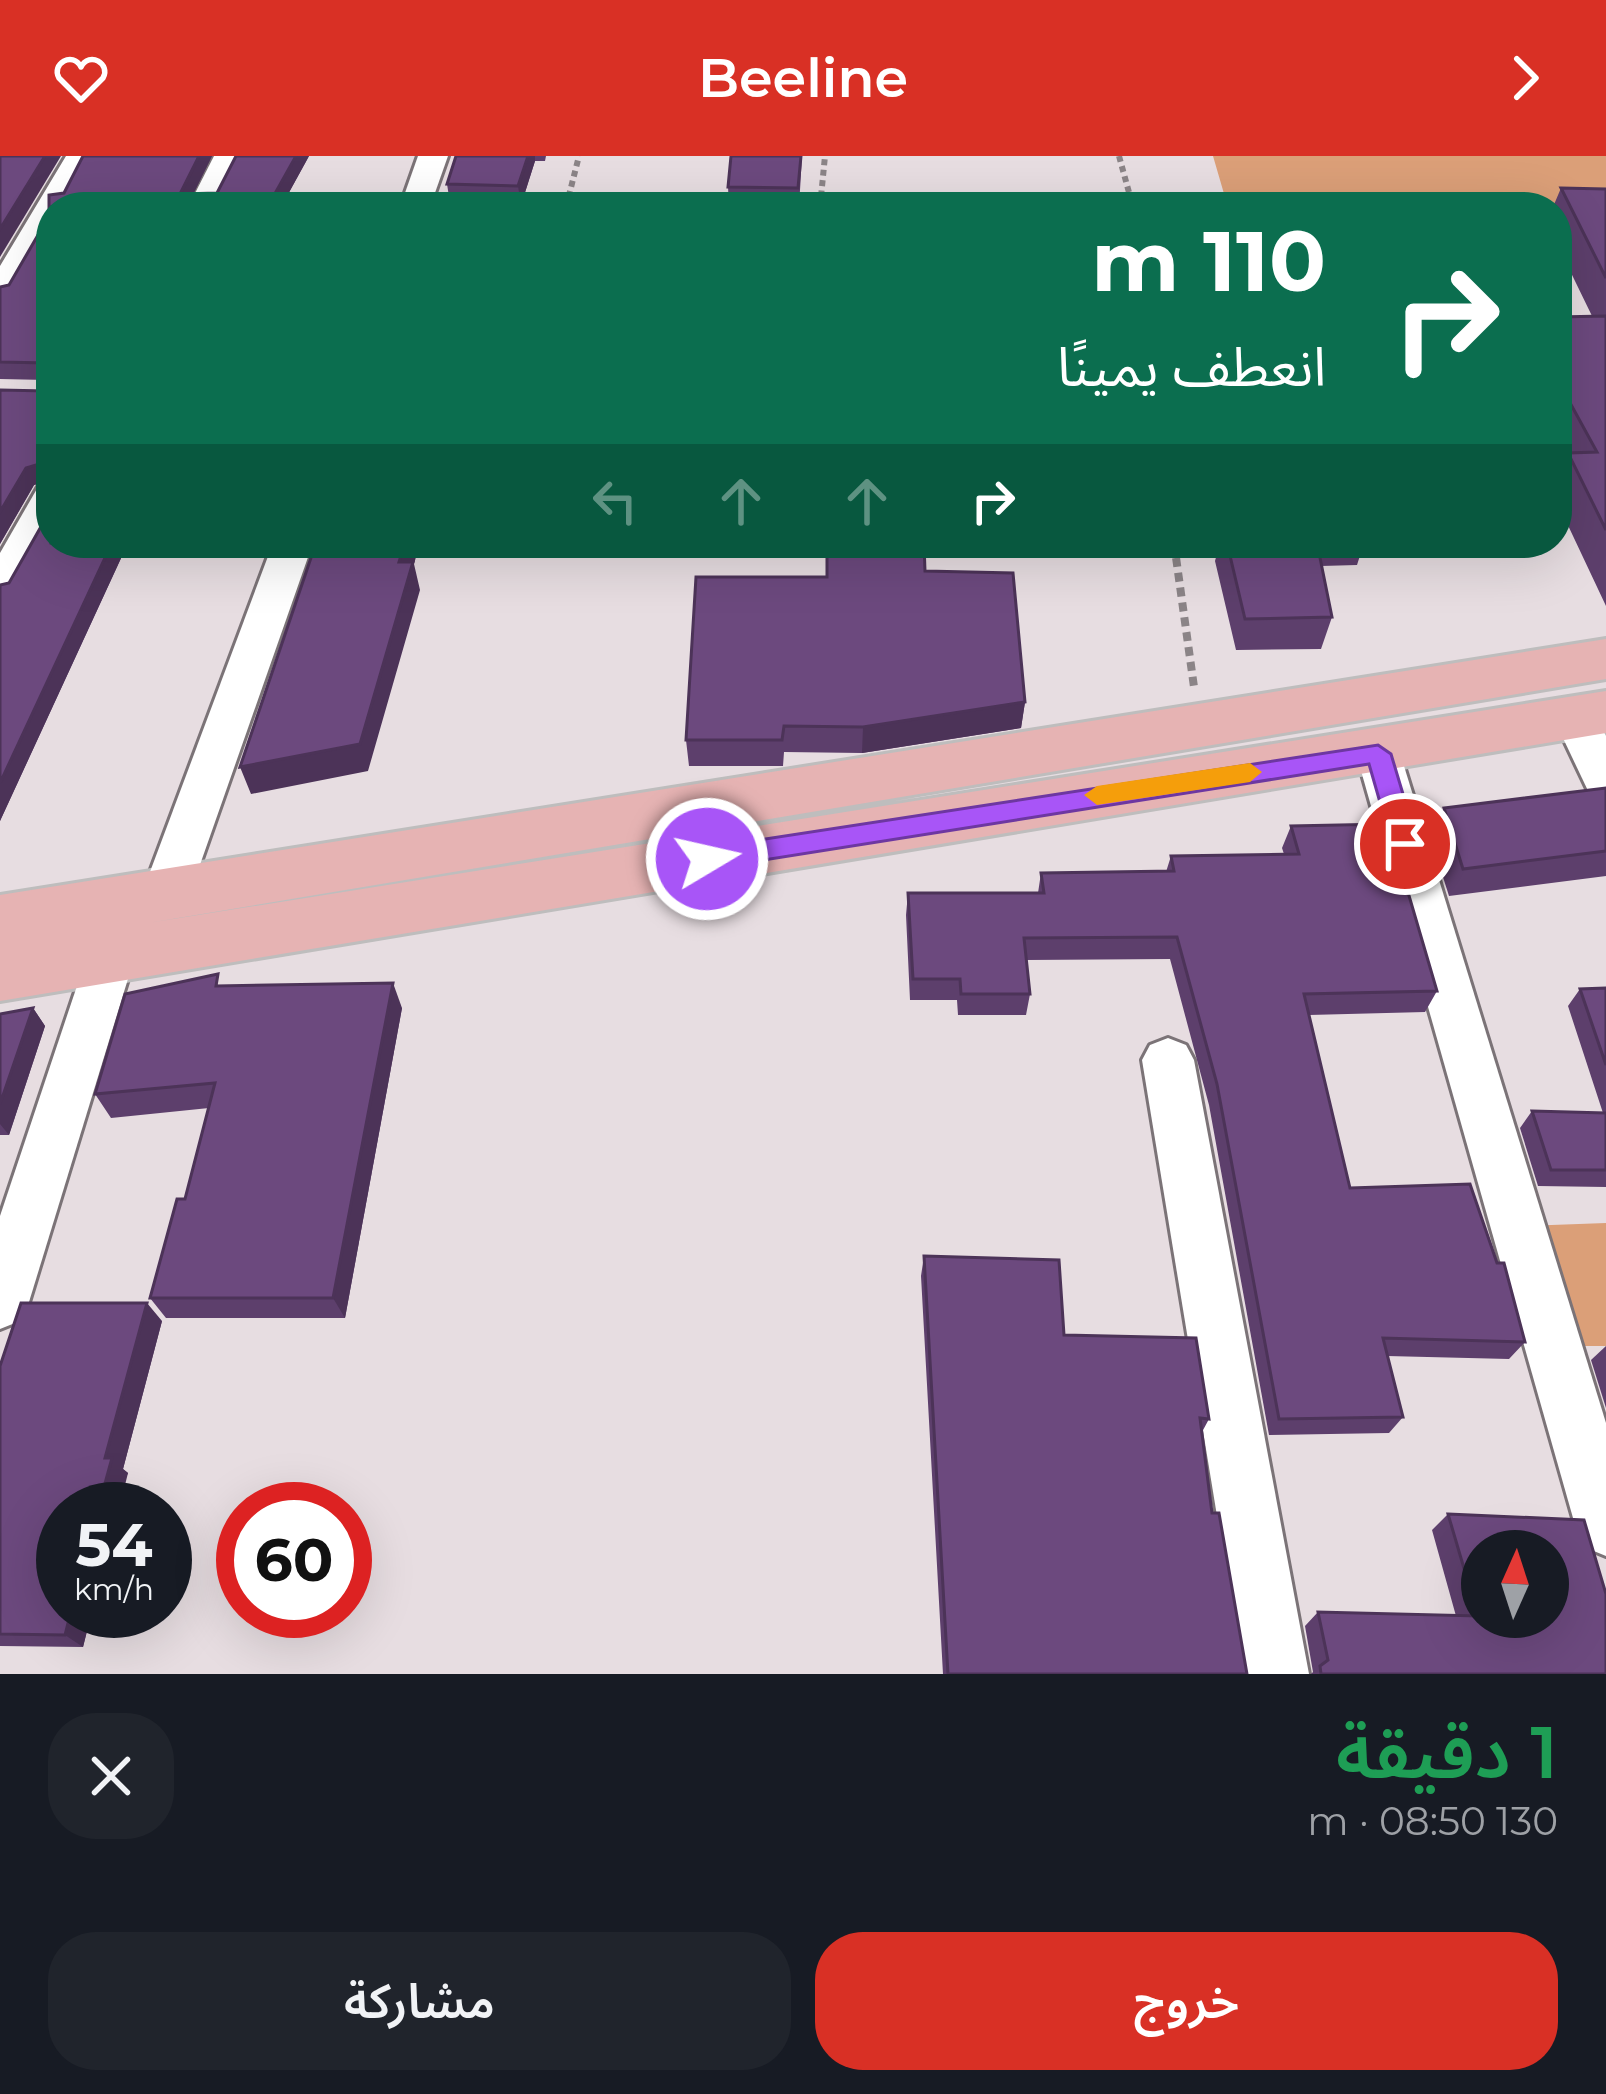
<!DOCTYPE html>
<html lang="ar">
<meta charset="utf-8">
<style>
:root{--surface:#171b24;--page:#20242c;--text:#f1f3f6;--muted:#9ea1a6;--accent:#d93025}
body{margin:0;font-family:Montserrat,"Noto Sans Arabic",sans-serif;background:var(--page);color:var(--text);direction:rtl;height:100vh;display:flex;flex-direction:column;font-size:45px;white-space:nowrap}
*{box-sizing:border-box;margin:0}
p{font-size:39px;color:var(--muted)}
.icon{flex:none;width:66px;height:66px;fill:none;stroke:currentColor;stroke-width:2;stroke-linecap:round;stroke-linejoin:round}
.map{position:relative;height:1518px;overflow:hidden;direction:ltr}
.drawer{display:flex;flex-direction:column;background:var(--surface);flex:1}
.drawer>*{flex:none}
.banner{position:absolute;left:36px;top:36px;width:1536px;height:366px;border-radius:48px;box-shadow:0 12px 48px #0002;direction:rtl;background:#0b6e4f;color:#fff;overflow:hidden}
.needle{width:78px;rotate:3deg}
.controls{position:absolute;left:1461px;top:1374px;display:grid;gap:24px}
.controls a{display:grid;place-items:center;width:108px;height:108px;border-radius:50%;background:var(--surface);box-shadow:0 12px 48px #0002;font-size:60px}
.speed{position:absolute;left:36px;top:1326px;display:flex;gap:24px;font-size:60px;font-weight:700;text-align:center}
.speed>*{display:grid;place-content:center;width:156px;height:156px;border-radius:50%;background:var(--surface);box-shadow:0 12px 48px #0002;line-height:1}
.speed small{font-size:30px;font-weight:400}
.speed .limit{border:18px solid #d22;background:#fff;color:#111}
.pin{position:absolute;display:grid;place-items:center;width:102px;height:102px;color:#fff;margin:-51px;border:6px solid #fff;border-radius:50%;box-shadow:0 3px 12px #0007}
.me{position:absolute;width:132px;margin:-66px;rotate:81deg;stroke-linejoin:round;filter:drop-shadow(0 0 9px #0008)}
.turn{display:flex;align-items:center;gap:42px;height:252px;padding:0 48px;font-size:54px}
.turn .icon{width:156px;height:156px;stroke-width:2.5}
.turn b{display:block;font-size:84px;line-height:102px}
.lanes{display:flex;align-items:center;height:114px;padding:0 48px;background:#0003;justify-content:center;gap:60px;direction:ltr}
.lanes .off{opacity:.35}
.round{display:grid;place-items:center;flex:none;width:126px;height:126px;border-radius:48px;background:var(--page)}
.headline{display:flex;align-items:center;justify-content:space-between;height:204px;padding:0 48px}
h1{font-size:72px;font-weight:600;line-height:90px;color:#1e9e55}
.primary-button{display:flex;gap:24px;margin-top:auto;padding:24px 48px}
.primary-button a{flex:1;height:138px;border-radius:48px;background:var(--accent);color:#fff;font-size:48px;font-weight:600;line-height:138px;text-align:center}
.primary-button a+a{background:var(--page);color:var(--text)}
header{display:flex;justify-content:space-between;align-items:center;height:156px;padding:0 48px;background:var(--accent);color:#fff;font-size:54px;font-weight:600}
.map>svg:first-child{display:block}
.green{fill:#db9f78}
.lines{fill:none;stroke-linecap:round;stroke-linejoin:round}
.street-casing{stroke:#7b7377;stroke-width:6}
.primary-casing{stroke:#bebdbd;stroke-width:6}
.path-far1{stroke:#8b8487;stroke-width:6;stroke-dasharray:6 4.5;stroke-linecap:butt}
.path{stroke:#8b8487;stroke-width:8;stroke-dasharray:9 6;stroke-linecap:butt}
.street{fill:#fff;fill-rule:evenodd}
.primary{fill:#e6b3b3;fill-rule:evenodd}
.wall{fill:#5d3f6c}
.shaded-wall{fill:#4c3358}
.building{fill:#6c497e;stroke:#4c3358;stroke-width:3;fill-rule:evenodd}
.route{fill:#a855f7;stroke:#6d37a1;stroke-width:3}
.slow{fill:#f59e0b}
</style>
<header><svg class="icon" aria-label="forward" viewBox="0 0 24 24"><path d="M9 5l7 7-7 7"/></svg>Beeline<svg class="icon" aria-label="heart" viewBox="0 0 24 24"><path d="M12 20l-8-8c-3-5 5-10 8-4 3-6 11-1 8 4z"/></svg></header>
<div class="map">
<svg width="1606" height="1518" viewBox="0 0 1606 1518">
<rect width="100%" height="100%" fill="#e7dde1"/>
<g class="green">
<polygon points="1213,0 1606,0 1606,61 1557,51 1227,48"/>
<polygon points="1606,1067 1606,1190 1558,1190 1523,1070"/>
</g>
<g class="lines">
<defs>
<g id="street">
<polygon points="66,0 96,0 66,51 51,51 51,77 12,144 0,147 0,110"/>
<polygon points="214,0 244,0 218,51 188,51"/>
<polygon points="418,0 448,0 430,51 400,51"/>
<polygon points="51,327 51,375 14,442 0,446 0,397 38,331"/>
<polygon points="273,387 313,387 189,740 182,753 165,759 148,753 141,740"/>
<polygon points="1575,546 1590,550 1606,580 1606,643 1590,639 1553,561 1560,550"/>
<polygon points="1378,581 1394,586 1400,597 1606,1267 1606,1400 1584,1391 1575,1369 1356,597 1362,586"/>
<polygon points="111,780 128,786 135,800 29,1146 20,1165 0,1173 0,1060 87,800 94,786"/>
<polygon points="1168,882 1186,889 1194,904 1309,1518 1243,1518 1142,904 1150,889"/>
</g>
<polygon id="primary" points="1606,483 1606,523 148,767 1606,535 1606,577 0,845 0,739"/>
</defs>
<use href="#street" class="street-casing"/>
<use href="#primary" class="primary-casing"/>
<g class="path-far1">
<polyline points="1119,0 1133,51"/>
<polyline points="566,51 579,0"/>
<polyline points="820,51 825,0"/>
</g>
<polyline class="path" points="1174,387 1194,531"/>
<use href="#street" class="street"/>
<use href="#primary" class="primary"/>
</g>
<g class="wall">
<polygon points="83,0 212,0 193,38 217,37 236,0 309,0 281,51 51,51 51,387 128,387 0,665 0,429 9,427 47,360 46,325 34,329 0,388 0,234 47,235 47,224 0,223 0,131 9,129 49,60 49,39 64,37"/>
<polygon points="456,0 546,0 545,5 535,5 521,49 450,47 447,28"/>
<polygon points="802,0 799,51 729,50 728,31"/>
<polygon points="1561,32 1606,33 1606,450 1557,346 1557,320 1565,303 1557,289 1557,161 1592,160 1557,88 1557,51 1553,51"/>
<polygon points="1016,387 1071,387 1070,391"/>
<polygon points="1220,387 1364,387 1357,409 1321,410 1332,461 1321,493 1236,494 1215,405"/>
<polygon points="925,415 1025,546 1021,572 862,597 784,596 783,610 689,610 686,584 827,421"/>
<polygon points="1606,632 1606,720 1449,740 1430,680 1444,652"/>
<polygon points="1291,670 1437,835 1425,856 1309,859 1350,1032 1525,1186 1509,1203 1387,1200 1403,1261 1389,1277 1269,1279 1209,949 1170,803 1026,804 1030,838 1026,859 958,859 957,844 910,844 906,759 908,737 1038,737 1041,717 1166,716 1171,700 1284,698 1282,692"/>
<polygon points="224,830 402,852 345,1162 166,1162 150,1142 185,1043 209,952 111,962 95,938"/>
<polygon points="1606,832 1606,1031 1538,1030 1520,972 1532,955 1603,957 1568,850 1580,833"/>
<polygon points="33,852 45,870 9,979 0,979 0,858"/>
<polygon points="924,1100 1209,1263 1202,1276 1212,1357 1247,1518 943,1518 921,1120"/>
<polygon points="162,1165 123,1313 128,1317 63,1455 92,1455 83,1491 0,1490 0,1210"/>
<polygon points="1606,1190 1606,1252 1591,1204"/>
<polygon points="1448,1358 1606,1518 1311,1518 1313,1516 1305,1470 1318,1456 1456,1460 1432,1374"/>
</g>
<g class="shaded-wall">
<polygon points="45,0 61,0 0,101 0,73"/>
<polygon points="199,0 212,0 187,51 180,38"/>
<polygon points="296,0 309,0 281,51 268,51"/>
<polygon points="528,0 535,0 535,5 521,49 518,30"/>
<polygon points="46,306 51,324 34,329 0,388 0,356 26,312"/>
<polygon points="112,387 128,387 0,665 0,627"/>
<polygon points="405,387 420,387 414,408 420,434 368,615 251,638 240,611 399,406"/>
<polygon points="1025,546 1021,572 862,597 863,571"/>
<polygon points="393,827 402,852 345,1162 333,1142"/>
<polygon points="33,852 45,870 9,979 0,968 0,948"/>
<polygon points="147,1147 162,1165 123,1313 128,1317 119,1353 98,1353 105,1302"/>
<polygon points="71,1455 92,1455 83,1491 65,1479"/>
</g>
<g class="building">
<polygon points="0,0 45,0 0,73"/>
<polygon points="83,0 199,0 180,38 217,37 236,0 296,0 268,50 277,51 51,51 51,387 112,387 0,627 0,429 9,427 47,360 46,306 26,312 0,356 0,234 47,235 47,207 0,206 0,131 9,129 49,60 49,39 64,37"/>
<polygon points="456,0 528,0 518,30 447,28"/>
<polygon points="731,0 801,0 798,32 728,31"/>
<polygon points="1561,32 1606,33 1606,122"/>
<polygon points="1606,160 1606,374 1568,297 1597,296 1557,223 1557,161"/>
<polygon points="316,387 405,387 399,406 413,406 360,588 240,611"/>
<polygon points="827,387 924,387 925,415 1013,417 1025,546 863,571 784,570 782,584 686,584 696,421 827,421"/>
<polygon points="1227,387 1317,387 1332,461 1245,463"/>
<polygon points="1606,632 1606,695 1463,713 1444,652"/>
<polygon points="1388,668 1437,835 1304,838 1350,1032 1470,1028 1497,1107 1504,1107 1525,1186 1383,1182 1403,1261 1279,1263 1217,928 1177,781 1024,782 1030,838 961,838 960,823 913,823 908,737 1044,737 1041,717 1174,715 1171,700 1299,698 1291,670"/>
<polygon points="218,818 216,830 393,827 333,1142 150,1142 177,1043 185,1043 215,927 95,938 125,838"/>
<polygon points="1606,832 1606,909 1580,833"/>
<polygon points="33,852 0,948 0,858"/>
<polygon points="1532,955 1606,957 1606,1014 1551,1014"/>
<polygon points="924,1100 1059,1104 1064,1179 1196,1182 1209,1263 1200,1262 1212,1357 1219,1357 1247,1518 948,1518"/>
<polygon points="21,1147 147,1147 105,1302 112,1302 98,1353 63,1353 63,1455 71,1455 65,1479 0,1478 0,1210"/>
<path d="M1448,1358L1584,1364L1606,1438V1518H1321L1320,1510L1328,1504L1318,1456L1478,1460ZM1482,1395H1548V1461H1482Z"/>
</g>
<polygon class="route" points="1378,589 1391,598 1418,688 1405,698 1392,688 1369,608 707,713 694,703 707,692"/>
<polygon class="slow" points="1250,607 1262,616 1250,626 1097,649 1084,639 1097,630"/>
</svg>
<div class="controls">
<a><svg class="needle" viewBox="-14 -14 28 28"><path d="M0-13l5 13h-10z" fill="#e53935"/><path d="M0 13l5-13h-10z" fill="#9ea1a6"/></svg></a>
</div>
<div class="speed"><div>54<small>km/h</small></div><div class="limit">60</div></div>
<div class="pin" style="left:1405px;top:688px;background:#d93025"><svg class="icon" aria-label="arrive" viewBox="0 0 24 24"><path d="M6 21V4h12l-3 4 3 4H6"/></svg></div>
<svg class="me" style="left:707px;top:703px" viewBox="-20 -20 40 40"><circle r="17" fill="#a855f7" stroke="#fff" stroke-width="3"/><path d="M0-11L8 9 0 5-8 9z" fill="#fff"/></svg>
<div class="banner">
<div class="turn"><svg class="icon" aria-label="right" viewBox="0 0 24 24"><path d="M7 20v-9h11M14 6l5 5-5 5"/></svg><div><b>110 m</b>انعطف يمينًا</div></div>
<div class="lanes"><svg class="icon off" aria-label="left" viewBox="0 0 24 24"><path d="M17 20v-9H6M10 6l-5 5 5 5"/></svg><svg class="icon off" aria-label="ahead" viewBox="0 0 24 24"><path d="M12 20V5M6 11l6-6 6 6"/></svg><svg class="icon off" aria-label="ahead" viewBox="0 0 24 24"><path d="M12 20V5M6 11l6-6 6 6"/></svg><svg class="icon" aria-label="right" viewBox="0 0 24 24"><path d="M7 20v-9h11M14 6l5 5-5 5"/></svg></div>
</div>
</div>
<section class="drawer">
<div class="headline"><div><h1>1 دقيقة</h1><p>130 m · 08:50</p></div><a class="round"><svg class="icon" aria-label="close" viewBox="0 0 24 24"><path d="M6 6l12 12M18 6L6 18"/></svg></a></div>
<div class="primary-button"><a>خروج</a><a>مشاركة</a></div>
</section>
